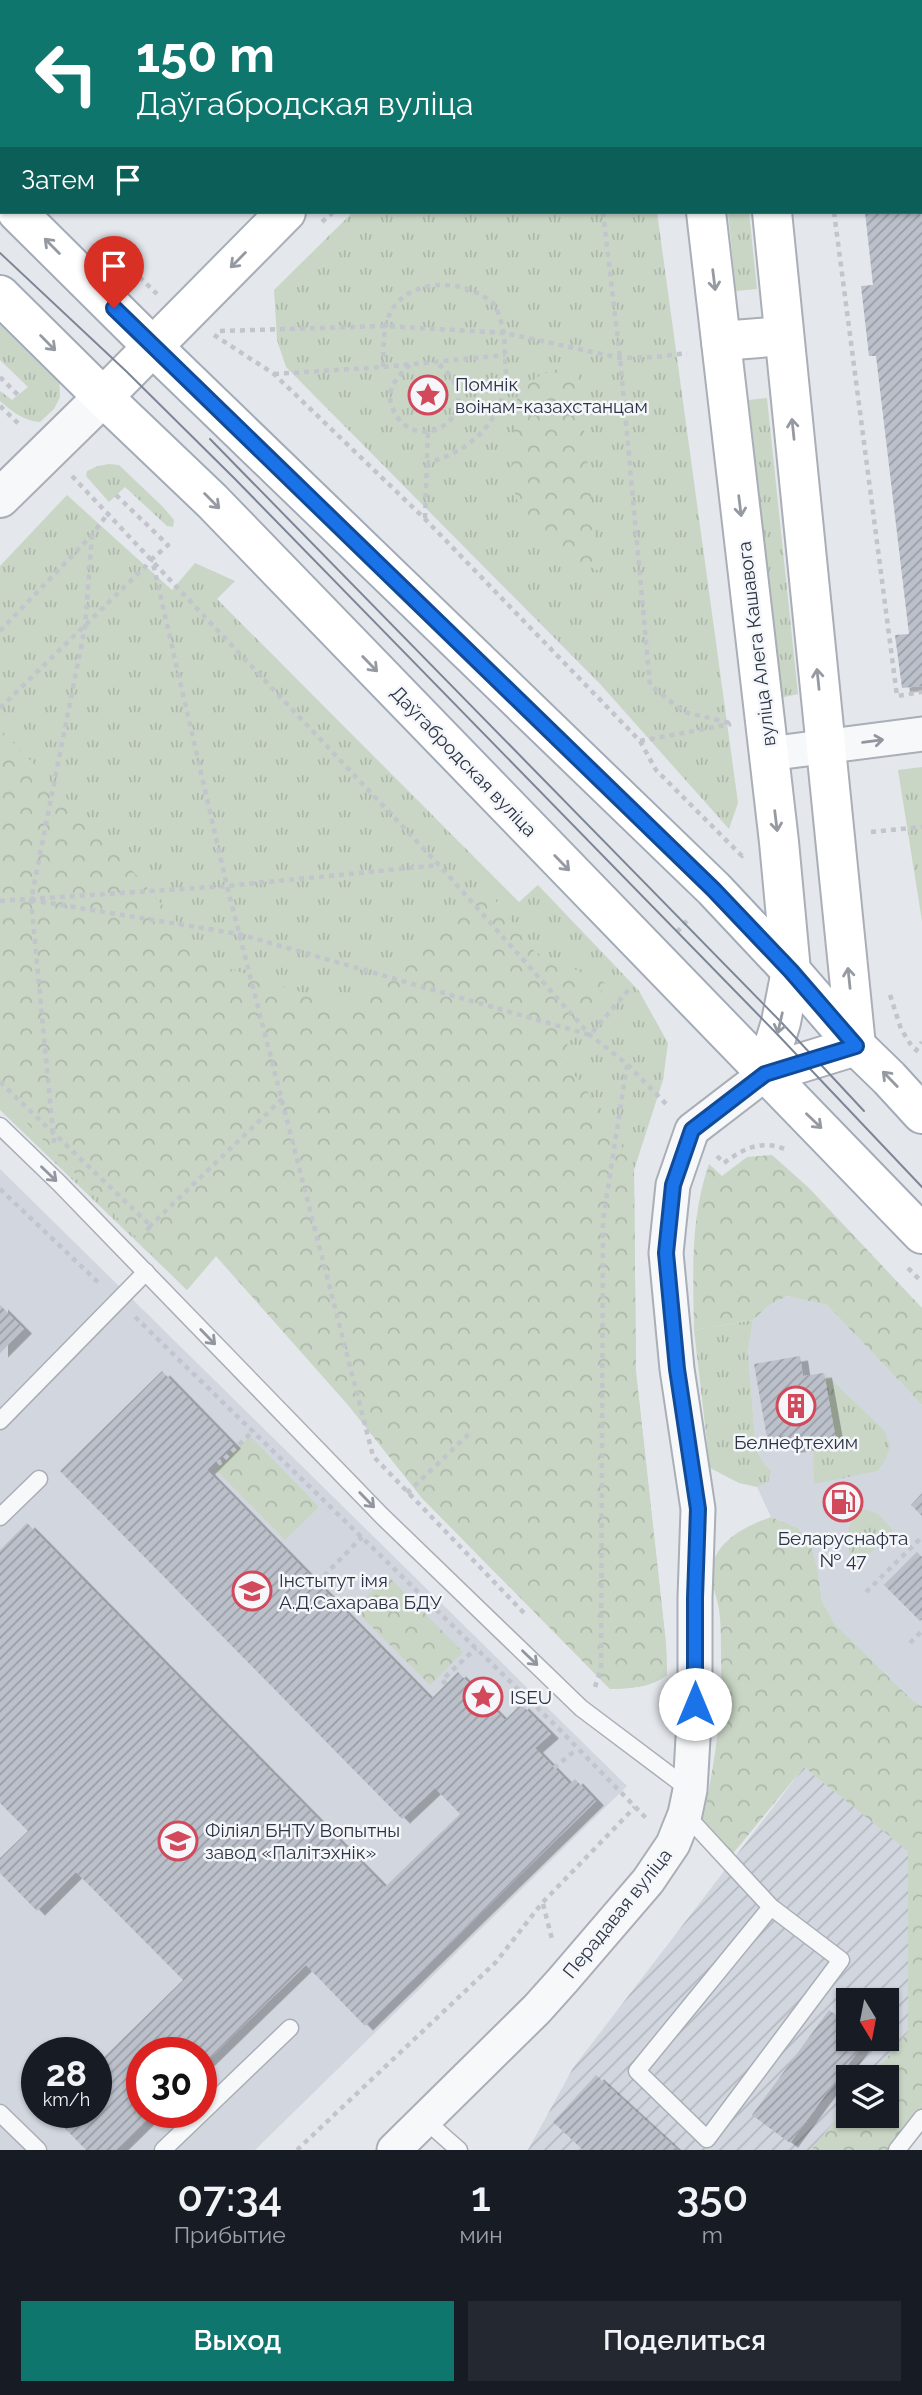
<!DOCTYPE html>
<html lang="ru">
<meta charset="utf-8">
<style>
:root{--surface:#171b24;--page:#242831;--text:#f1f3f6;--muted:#9ea1a6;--accent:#0f766e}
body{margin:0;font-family:Raleway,sans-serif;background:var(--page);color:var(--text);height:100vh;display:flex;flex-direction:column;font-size:26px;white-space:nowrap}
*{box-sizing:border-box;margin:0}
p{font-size:23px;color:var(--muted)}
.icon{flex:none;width:38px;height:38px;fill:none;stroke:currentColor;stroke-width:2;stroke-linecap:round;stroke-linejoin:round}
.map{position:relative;height:2150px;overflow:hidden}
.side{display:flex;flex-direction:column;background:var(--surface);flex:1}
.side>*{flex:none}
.hud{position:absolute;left:0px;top:0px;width:922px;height:214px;box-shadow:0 2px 5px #0004;background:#0f766e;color:#fff;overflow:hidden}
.needle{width:46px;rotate:170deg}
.fabs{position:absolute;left:836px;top:1988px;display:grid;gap:14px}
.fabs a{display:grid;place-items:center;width:63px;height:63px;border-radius:0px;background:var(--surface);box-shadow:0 2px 5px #0004;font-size:35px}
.speed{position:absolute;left:21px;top:2037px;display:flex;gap:14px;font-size:35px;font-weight:700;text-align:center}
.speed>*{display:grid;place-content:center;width:91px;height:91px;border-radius:50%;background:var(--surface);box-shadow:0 2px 5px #0004;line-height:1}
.speed small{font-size:18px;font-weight:400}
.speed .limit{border:10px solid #d22;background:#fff;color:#111}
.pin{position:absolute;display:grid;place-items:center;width:60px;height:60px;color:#fff;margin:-72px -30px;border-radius:50% 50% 50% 0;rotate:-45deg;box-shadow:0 0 7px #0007}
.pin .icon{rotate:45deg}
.me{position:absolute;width:77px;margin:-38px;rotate:0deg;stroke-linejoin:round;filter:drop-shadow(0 0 5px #0008)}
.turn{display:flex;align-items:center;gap:24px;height:147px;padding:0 21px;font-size:32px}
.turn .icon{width:91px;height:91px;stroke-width:2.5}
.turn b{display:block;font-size:49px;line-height:60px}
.then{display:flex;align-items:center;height:66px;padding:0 21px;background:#0003;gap:14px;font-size:26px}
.eta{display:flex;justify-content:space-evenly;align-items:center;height:119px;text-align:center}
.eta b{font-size:42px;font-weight:600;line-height:49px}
.cta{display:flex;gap:14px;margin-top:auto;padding:14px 21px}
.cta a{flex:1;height:80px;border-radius:0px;background:var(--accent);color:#fff;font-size:28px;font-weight:600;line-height:80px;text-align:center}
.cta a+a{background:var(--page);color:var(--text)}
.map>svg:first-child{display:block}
.built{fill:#d2d6de;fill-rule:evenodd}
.industrial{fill:url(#industrial-furrows);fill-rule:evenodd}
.grass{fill:url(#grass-tufts)}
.forest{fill:url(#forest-crowns)}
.building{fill:url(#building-hatch);filter:url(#shadow)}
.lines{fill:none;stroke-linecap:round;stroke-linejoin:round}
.service-casing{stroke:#a9aeb7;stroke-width:19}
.minor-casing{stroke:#a9aeb7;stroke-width:37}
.tertiary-casing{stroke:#a9aeb7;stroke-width:42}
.secondary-casing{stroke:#a9aeb7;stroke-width:42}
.primary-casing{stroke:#a3abb8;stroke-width:42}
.path{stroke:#c2c5cb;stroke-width:4.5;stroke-dasharray:5 5;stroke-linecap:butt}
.service{stroke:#f7f8fa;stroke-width:16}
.minor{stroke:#f7f8fa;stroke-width:33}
.tertiary{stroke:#f7f8fa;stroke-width:38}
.secondary{stroke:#fff;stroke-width:38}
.primary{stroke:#fff;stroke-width:38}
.tram{stroke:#7d8696;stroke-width:2}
.oneway{stroke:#959aa2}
.oneway2{stroke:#9196a0}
.route-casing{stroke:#114b97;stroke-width:18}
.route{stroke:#1a73e8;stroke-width:12}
.labels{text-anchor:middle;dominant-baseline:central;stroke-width:5;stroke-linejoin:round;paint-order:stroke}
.poi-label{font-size:19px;fill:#2b3445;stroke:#f4f6f9;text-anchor:start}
.street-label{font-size:19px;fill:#2b3445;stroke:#f4f6f9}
</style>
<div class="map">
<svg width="922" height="2150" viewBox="0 0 922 2150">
<defs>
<pattern id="industrial-furrows" width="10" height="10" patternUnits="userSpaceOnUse" patternTransform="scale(1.75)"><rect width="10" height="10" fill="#d2d6de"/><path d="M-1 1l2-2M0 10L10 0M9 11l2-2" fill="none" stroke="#b4b8c0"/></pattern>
<pattern id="grass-tufts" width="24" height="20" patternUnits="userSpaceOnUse" patternTransform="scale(1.75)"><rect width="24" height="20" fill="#c9d6c5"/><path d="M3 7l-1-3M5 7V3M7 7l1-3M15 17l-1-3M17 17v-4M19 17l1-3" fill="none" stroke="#adb8ab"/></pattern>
<pattern id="forest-crowns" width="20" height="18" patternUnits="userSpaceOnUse" patternTransform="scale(1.75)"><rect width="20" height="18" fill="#c9d6c5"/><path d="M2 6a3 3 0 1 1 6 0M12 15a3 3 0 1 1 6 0" fill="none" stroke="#adb8ab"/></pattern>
<pattern id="building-hatch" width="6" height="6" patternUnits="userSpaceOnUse" patternTransform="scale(1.75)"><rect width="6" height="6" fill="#bbc0ca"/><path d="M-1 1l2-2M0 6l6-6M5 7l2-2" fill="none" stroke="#989da6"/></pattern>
<filter id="shadow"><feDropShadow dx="8" dy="4.5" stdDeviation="0" flood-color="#0004"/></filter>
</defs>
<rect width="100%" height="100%" fill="#e4e7ec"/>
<g class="built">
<path d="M0,1169L627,1786L255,2150H0ZM37,2053H96V2112H37ZM142,2053H201V2112H142Z"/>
<polygon points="787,1296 827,1305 922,1405 922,1706 912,1700 834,1623 822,1601 817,1566 810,1542 798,1528 771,1517 757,1487 768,1482 765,1465 756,1450 748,1352 753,1320 768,1306"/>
</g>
<path class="industrial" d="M804,1767L909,1851L908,2032L871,2077H849V2104L811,2150H528L573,2068ZM849,2000H887V2039H849Z"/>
<g class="grass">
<polygon points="353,212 657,212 738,803 729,829 601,685 286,367 277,340 274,290"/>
<polygon points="728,212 749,212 757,289 736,291"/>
<path d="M0,322L39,345L59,373L60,397L54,409L40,422C24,421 11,411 0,401V391L12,400L28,387L0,360Z"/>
<polygon points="767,398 798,694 780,698 749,400"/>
<polygon points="109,464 119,465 163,507 174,520 173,527 167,526 125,487 109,502 86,476 87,471 98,466"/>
<path d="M67,495L172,590L195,563L235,581L217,599L519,902L538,885L639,991L668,1043L663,1080L634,1170L636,1372L666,1644L667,1675C650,1688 631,1688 610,1689L422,1498L349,1406L216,1256L187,1290L0,1110V566Z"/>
<polygon points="922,767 922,921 898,770"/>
<polygon points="753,1320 748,1352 756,1450 765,1465 771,1471 768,1482 757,1487 739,1483 710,1468 694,1330"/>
<polygon points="824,1373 884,1430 890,1446 885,1461 877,1471 814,1484 813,1445 836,1440"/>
<path d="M863,1509L878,1514L893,1530L854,1570C849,1546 840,1525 863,1509Z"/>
</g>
<g class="forest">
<path d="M577,364L599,571C583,563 560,555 547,543C497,498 513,451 518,392L543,373Z"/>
<path d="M0,729L87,819L213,963L343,1006L485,887L535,952L606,983L560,1057L605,1114L634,1170L636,1372L666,1644L667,1675C650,1688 631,1688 610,1689L422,1498L349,1406L216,1256L187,1290L0,1095Z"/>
<path d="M772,1155L809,1188L922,1308V1405L827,1305L787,1296L768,1306L753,1320L694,1330C693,1274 690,1218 709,1164L722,1176L747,1157Z"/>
<polygon points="250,1436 319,1507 285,1540 216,1470"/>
<path d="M771,1517L798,1528L810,1542L817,1566L822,1601L834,1623L912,1700L922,1706V2118L897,2150H811L849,2104V2116H887V2077H871L908,2032V1851L804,1767L730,1857L700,1832C713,1774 723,1716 721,1657C721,1641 721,1624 719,1609C717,1597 711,1583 711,1572C714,1541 746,1526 771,1517Z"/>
<polygon points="388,1576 463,1652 430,1685 354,1609"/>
</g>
<g class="building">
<polygon points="865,212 922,212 922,686 902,688 895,635 909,634 876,356 869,356 861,286 873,285"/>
<polygon points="0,1305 24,1329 0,1353"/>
<polygon points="800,1356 803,1376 824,1373 836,1440 788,1449 785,1435 767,1438 754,1364"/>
<polygon points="162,1371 233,1444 207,1470 431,1699 458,1672 505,1720 521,1704 551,1734 535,1748 570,1784 575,1779 596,1801 365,2026 306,1965 201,2067 201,2053 142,2053 142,2112 155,2112 116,2150 86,2150 49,2112 96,2112 96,2065 183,1980 76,1872 37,1911 0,1873 0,1858 28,1831 0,1803 0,1550 27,1523 385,1887 460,1814 435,1788 402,1819 60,1471"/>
<polygon points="922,1493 922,1516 911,1505"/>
<polygon points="917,1552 922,1557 922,1619 920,1621 884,1585"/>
<polygon points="829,2010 849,2024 849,2039 867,2039 790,2143 752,2115"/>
<polygon points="596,2075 678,2150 583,2150 553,2122"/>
</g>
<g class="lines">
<defs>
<g id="service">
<polyline points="0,1126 59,1183 382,1516 581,1708 690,1790"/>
<polyline points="0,1421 146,1272"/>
<polyline points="0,1517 39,1479"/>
<polyline points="685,1814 771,1907 841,1960 707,2139 637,2071 771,1907"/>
<polyline points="0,2113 38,2150"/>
<polyline points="425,2120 459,2150"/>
<polyline points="163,2150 290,2028"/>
<polyline points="897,2150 922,2118"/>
</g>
<g id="minor">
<polyline points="768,754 922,734"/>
<polyline points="394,2150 537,2009 563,1980 648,1881 673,1844 685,1814 690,1790 695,1704 695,1598 698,1509 677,1369 666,1253 673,1185 692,1130 765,1074"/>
</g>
<polyline id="tertiary" points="0,498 103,397"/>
<g id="secondary">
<polyline points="681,0 681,2"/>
<polyline points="749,0 750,2"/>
<polyline points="495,2 497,0"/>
<polyline points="706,212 779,842 791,971 781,1022 765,1074"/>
<polyline points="721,341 784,336"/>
<polyline points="103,397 286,212"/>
<polyline points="765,1074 856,1046 772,212"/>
</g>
<g id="primary">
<polyline points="17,212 152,346 714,889 791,971 856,1046 889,1078 922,1114"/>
<polyline points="0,295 103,397 212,501 922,1234"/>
</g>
</defs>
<use href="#service" class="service-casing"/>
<use href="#minor" class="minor-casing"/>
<use href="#tertiary" class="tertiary-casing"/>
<use href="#secondary" class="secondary-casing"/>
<use href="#primary" class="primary-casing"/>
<g class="path">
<polyline points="807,0 807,2"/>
<polyline points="340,2 342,0"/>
<polyline points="549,2 551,0"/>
<polyline points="0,143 2,145"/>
<polyline points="603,212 620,358 650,685 684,712 730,723"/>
<polyline points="834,212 897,696 922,692"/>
<polyline points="322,222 333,212"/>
<polyline points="125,263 157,294"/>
<polyline points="220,331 385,326 505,333 620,358 655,357 687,353"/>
<polyline points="214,335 274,374 425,519 640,741 656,770 742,856 743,854"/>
<path d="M410,365C398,375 385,390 392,407C414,463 498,412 436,362"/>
<path d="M383,367C384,345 381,318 399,301C419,281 455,281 479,294C482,296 489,299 492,302C502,315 505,338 505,353C505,364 507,376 505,385C497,428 467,452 427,463"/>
<polyline points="274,374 383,367 505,355"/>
<polyline points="0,377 18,395"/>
<polyline points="0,406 21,426"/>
<polyline points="72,476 439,865 590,1035 627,1064 669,1107"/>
<polyline points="116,495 168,545 152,559 227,886 373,1456 524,1613"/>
<polyline points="425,518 428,431"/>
<polyline points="0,631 92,535 109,512"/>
<polyline points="0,708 152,560"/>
<polyline points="640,741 731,724"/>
<polyline points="871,832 922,827"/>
<polyline points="31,900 239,934 590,1035 631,987"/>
<polyline points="0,901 227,886 439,865"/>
<polyline points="677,932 690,917"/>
<polyline points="890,995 901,1029 911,1045"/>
<polyline points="915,1052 922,1042"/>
<polyline points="0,1082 151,1226 143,1234"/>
<polyline points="54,1143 31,900 85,627 92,535"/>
<path d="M717,1156L724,1163C744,1148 762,1139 787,1150"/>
<polyline points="0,1189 101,1285"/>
<polyline points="149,1227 283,1098"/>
<polyline points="908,1268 922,1282"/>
<polyline points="135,1317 558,1728 646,1818"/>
<polyline points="218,1460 220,1463 254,1430"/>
<polyline points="407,1493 472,1431"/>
<polyline points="317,1583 362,1537"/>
<polyline points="866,1592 922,1537"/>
<polyline points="910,1643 922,1631"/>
<polyline points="446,1684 442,1680 476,1648"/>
<polyline points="595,1687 601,1668 603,1220 627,1065"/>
<polyline points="554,1768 577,1749"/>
<polyline points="543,1904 552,1939"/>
<polyline points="297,2150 496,1962 542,1903 635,1807"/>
</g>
<use href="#service" class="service"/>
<use href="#minor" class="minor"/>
<use href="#tertiary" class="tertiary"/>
<use href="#secondary" class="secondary"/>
<use href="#primary" class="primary"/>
<g class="tram">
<polyline points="0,253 127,372 235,479 778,1035 922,1187"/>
<polyline points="210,439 781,1022 864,1111"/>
</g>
</g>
<defs><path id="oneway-shaft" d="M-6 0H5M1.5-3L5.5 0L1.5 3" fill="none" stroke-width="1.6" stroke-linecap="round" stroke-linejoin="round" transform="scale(1.75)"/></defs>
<g class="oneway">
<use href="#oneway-shaft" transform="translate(52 246) rotate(-135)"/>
<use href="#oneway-shaft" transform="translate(238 260) rotate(135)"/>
<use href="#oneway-shaft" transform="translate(714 280) rotate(83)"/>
<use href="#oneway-shaft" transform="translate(48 343) rotate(45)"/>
<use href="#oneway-shaft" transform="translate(793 429) rotate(-96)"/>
<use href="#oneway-shaft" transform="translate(212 501) rotate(45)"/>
<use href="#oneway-shaft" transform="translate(740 506) rotate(83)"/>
<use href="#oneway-shaft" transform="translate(370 664) rotate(46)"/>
<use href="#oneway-shaft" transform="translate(818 679) rotate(-96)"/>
<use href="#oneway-shaft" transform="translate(776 821) rotate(83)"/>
<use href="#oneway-shaft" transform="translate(562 863) rotate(46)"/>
<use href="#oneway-shaft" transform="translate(849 978) rotate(-96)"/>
<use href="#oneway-shaft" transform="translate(780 1023) rotate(103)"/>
<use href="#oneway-shaft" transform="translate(890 1079) rotate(-134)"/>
<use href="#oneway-shaft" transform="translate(814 1121) rotate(44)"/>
</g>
<g class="oneway2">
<use href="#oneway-shaft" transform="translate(873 741) rotate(-8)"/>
<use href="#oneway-shaft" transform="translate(49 1174) rotate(44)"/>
<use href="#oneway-shaft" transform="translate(208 1337) rotate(46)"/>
<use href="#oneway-shaft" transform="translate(367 1500) rotate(46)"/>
<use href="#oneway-shaft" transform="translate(530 1658) rotate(44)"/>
</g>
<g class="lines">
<defs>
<polyline id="route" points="114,308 713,889 791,971 856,1046 765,1074 692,1130 673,1185 666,1253 677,1369 698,1509 695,1598 695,1704"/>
</defs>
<use href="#route" class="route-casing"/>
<use href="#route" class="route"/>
</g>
<defs>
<symbol id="sight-ring" viewBox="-11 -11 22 22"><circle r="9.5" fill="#f4f6f9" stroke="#d1495b" stroke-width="1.5"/><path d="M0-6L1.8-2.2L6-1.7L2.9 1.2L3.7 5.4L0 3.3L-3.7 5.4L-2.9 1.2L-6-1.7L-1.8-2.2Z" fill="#d1495b"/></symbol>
<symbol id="building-ring" viewBox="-11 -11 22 22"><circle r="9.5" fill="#f4f6f9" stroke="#d1495b" stroke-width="1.5"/><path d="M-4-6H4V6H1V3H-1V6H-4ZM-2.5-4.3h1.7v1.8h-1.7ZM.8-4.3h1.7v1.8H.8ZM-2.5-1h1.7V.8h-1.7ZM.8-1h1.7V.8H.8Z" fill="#d1495b"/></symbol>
<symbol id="fuel-ring" viewBox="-11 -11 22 22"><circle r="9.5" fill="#f4f6f9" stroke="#d1495b" stroke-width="1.5"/><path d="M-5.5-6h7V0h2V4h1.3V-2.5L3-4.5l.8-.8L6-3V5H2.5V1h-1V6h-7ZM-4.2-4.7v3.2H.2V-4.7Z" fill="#d1495b"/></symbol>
<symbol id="university-ring" viewBox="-11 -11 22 22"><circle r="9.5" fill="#f4f6f9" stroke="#d1495b" stroke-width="1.5"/><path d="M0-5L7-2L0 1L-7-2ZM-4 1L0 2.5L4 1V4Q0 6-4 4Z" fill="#d1495b"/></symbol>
</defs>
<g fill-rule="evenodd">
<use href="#sight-ring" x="406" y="373" width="44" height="44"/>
<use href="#building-ring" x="774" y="1384" width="44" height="44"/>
<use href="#fuel-ring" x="821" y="1480" width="44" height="44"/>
<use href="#university-ring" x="230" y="1569" width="44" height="44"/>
<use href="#sight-ring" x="461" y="1675" width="44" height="44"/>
<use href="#university-ring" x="156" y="1819" width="44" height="44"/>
</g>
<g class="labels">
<g class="poi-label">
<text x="455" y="384">Помнік<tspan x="455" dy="22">воінам-казахстанцам</tspan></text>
<text x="796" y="1442" text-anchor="middle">Белнефтехим</text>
<text x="843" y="1538" text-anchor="middle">Беларуснафта<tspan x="843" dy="22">№ 47</tspan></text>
<text x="279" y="1580">Інстытут імя<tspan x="279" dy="22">А.Д.Сахарава БДУ</tspan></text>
<text x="510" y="1697">ISEU</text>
<text x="205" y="1830">Філіял БНТУ Вопытны<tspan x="205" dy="22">завод «Палітэхнік»</tspan></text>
</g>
<g class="street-label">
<text transform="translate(756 644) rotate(-97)">вуліца Алега Кашавога</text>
<text transform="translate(464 761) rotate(46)">Даўгабродская вуліца</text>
<text transform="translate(617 1913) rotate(-51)">Перадавая вуліца</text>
</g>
</g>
</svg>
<div class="fabs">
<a><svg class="needle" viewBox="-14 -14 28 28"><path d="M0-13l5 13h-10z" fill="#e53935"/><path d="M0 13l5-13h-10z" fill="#9ea1a6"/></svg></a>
<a><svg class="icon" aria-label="layers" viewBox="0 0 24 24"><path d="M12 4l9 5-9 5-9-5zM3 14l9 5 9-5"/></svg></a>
</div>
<div class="speed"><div>28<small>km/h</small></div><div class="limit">30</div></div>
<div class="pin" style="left:114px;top:308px;background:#d93025"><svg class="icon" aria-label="arrive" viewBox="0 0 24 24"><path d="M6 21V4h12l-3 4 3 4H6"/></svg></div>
<svg class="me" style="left:695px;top:1704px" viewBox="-20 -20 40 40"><circle r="19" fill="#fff"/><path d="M0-13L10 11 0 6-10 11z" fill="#1a73e8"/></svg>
<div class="hud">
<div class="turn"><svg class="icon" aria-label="left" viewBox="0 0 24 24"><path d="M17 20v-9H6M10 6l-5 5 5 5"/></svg><div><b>150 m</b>Даўгабродская вуліца</div></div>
<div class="then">Затем<svg class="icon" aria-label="arrive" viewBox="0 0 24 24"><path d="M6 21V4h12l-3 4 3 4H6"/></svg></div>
</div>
</div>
<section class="side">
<div class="eta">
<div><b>07:34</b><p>Прибытие</p></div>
<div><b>1</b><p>мин</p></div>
<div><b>350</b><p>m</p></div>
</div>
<div class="cta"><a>Выход</a><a>Поделиться</a></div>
</section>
